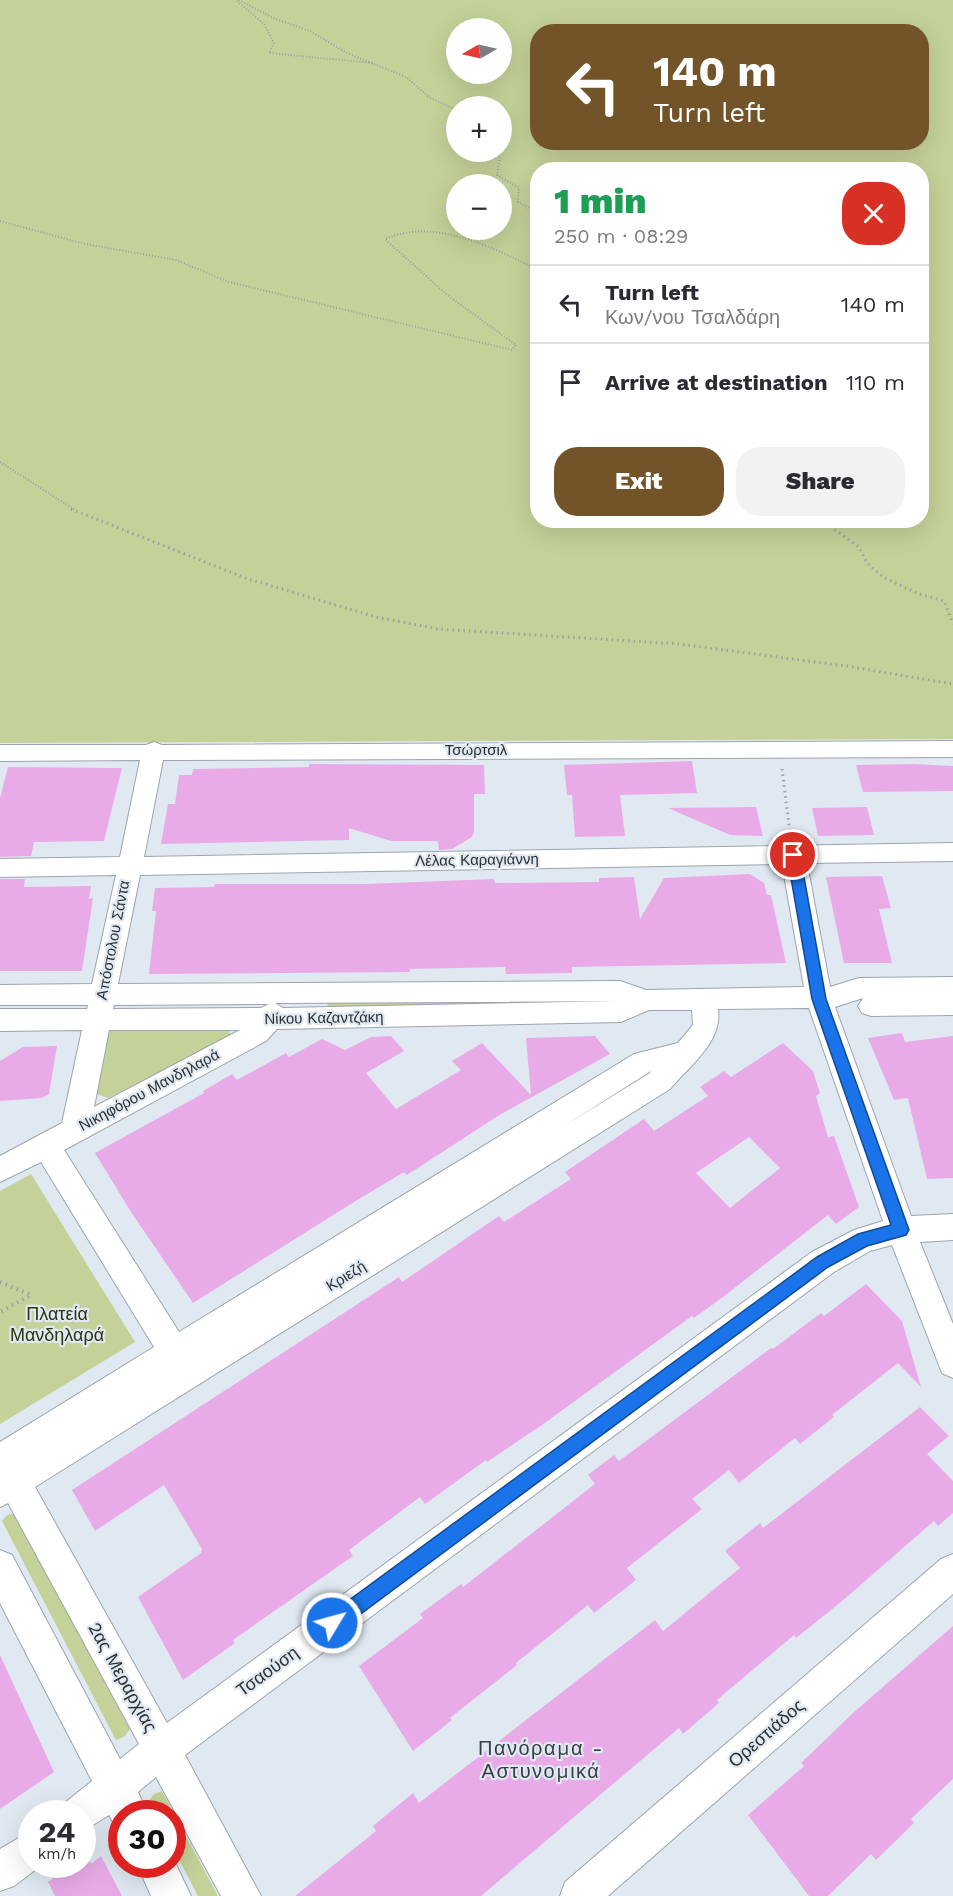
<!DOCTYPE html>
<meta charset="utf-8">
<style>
:root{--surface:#fff;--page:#f2f2f3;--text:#2b2b33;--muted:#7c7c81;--line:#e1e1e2;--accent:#725428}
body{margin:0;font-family:"Work Sans",sans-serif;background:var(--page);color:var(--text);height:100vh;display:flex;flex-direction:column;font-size:22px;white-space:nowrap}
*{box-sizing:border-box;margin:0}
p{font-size:20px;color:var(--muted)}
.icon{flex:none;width:33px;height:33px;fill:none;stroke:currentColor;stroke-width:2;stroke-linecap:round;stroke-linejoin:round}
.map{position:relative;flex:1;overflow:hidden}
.details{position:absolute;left:530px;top:162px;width:399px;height:366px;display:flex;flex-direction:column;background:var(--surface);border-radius:24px;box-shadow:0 6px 24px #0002}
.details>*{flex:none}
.hud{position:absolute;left:530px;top:24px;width:399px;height:126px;border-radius:24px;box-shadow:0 6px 24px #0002;background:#725428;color:#fff;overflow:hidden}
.needle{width:39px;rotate:261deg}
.buttons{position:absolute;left:446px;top:18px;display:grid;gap:12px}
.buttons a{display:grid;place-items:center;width:66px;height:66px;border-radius:50%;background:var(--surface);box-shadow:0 6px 24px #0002;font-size:30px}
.speed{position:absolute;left:18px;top:1800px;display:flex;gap:12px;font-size:30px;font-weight:700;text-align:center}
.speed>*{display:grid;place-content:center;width:78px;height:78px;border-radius:50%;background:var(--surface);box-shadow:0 6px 24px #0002;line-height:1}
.speed small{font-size:15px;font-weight:400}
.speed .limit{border:9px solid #d22;background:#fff;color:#111}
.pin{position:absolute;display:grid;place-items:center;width:51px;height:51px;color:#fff;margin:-26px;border:3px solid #fff;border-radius:50%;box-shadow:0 2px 6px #0007}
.me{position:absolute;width:66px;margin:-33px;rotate:53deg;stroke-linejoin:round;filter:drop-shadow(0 0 4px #0008)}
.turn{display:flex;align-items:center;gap:21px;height:126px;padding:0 24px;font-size:27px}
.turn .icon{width:78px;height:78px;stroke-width:2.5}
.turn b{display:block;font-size:42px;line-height:51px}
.round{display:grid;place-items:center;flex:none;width:63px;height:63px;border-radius:24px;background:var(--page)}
.headline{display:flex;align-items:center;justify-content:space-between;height:102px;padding:0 24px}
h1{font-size:36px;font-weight:800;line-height:45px;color:#1e9e55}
.button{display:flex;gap:12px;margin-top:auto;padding:12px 24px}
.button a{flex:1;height:69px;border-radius:24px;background:var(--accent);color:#fff;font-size:24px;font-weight:800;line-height:69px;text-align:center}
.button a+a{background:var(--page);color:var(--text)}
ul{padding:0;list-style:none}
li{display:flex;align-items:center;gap:18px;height:78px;padding:0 24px;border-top:2px solid var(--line)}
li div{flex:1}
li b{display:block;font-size:22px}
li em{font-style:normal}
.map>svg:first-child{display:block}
.green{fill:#c4d198;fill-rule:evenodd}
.building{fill:#e9abe8;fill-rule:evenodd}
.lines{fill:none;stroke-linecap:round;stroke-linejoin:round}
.minor-casing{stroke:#9ca5ad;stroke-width:2}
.path-far2{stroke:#9aa1a8;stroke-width:2;stroke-dasharray:1 2;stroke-linecap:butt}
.path-far1{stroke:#9aa1a8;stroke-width:3;stroke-dasharray:1.5 4;stroke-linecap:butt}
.path{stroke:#9aa1a8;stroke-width:4;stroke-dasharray:1.5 4.5;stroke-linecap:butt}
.minor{fill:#fff;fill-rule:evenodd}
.route{fill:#1a73e8;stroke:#114b97;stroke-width:1.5}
.labels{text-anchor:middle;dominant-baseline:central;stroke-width:4.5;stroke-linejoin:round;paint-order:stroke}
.street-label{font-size:15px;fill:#2d3033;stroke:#e0e9f2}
.near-park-label{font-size:18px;fill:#2d3310;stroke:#e0e9f2}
.near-street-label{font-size:18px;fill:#2d3033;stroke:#e0e9f2}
.near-neighbourhood-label{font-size:20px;letter-spacing:1.5px;fill:#373e45;stroke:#e0e9f2}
</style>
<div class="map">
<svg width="953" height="1896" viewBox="0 0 953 1896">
<rect width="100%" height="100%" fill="#e0e9f2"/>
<g class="green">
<path d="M0,0H953V739L0,743ZM456,28H501V74H456ZM537,32H921V142H537ZM456,106H501V152H456ZM537,170H921V520H537ZM456,184H501V230H456Z"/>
<polygon points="620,998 621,1004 327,1007 328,1003"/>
<polygon points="229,1025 230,1036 108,1098 94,1093 107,1035 113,1028"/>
<polygon points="31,1174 135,1342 0,1424 0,1191"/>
<polygon points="15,1513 130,1729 124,1737 116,1740 2,1521 7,1515"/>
<polygon points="162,1791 218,1896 198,1896 173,1848 172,1814 154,1813 148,1802 154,1794"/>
</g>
<g class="building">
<polygon points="692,761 697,793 620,795 625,836 575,837 572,795 567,795 564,765"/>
<polygon points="309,764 484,765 485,794 474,794 474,832 472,837 452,849 439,850 438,841 391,841 349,828 349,840 161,844 168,804 175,804 179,775 192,775 193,769 309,767"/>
<polygon points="914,764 953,766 953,791 863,792 856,765"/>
<polygon points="8,767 122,768 104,841 34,842 31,856 0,857 0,798"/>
<polygon points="756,807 763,836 730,835 668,808"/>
<polygon points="867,807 874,835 818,836 812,808"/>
<polygon points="750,874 764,883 767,895 771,895 786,963 572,967 572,973 506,974 505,967 410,969 410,972 149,974 156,911 152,911 155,888 214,887 215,884 365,884 494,879 495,883 599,882 599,878 634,877 640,919 664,878"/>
<polygon points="882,876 891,908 879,909 892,963 844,963 826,877"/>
<polygon points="0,879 25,879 24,887 91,886 89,899 93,898 82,971 0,971"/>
<polygon points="902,1033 905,1042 953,1036 953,1178 927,1179 908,1098 894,1100 868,1038"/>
<polygon points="391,1036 404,1051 366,1073 396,1109 461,1070 452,1061 482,1043 531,1095 526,1038 595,1036 610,1054 501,1114 407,1175 404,1172 354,1202 193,1303 131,1212 95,1153 204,1093 203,1091 232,1074 237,1080 286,1053 289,1057 322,1039 345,1050 371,1037"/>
<path d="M783,1043L813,1071L820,1093L816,1096L828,1137L834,1136L859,1207L836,1224L828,1215L723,1297L694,1318L692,1316L542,1425L487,1462L486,1460L425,1504L420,1497L349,1550L353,1556L233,1640L235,1643L183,1680L138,1597L201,1553L202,1549L164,1485L95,1531L72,1490L399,1277L402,1282L499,1216L504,1222L571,1179L565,1172L644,1119L654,1131L708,1096L700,1087L724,1071L731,1077ZM749,1137L780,1168L730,1208L696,1173Z"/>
<polygon points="57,1046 49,1094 42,1098 0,1101 0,1061 23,1047"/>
<polygon points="866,1284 902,1321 921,1387 898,1363 832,1415 834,1417 800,1444 795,1438 739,1483 729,1470 692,1499 702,1509 627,1568 636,1580 594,1613 588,1605 516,1663 517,1665 450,1718 452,1720 413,1751 359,1666 423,1618 420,1614 461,1584 463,1587 595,1484 588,1475 614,1455 619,1461 771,1348 773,1349 821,1313 824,1316"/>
<polygon points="920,1407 949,1436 927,1454 953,1481 953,1513 938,1526 934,1521 841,1602 796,1638 794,1635 717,1700 719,1703 683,1734 679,1728 481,1896 295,1896 376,1831 373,1826 413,1793 419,1803 655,1620 663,1631 740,1568 725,1551 760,1523 763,1528"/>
<polygon points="953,1626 953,1779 911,1819 914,1823 876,1860 871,1854 828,1896 809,1896 748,1815 804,1766 801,1763 853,1713"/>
<polygon points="0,1655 54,1772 0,1809"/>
<polygon points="86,1854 91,1864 101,1856 122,1896 55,1896 48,1882 72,1864 82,1864 82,1856"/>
</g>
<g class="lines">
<defs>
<g id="minor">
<path d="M953,741V757L163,760L144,857L953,843V861L807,863L830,987L859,978L953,977V1015L871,1016L862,1013L858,1006L863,998L835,1007L911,1216L953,1214V1240L920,1242L953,1324V1378L942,1373L892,1245L870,1251L834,1272L185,1755L261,1896H221L156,1777L138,1792L148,1814H122V1830L116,1827L109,1815L82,1832V1814H61L67,1801L92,1781L0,1603V1550L12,1555L120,1759L139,1744L8,1503L0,1507V1442L154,1347L41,1162L0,1182V1156L62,1123L82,1030L0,1031V1009H87L88,1005H0V985L92,984L116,875L0,877V859L120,857L140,760L0,761V745H146L154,742L162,745ZM782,864L804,987L646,990L620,981L118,984L140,875ZM619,1001L283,1008L275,1003ZM269,1004L261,1008L113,1009L114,1005ZM809,1008L883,1221L854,1230L812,1252L167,1723L35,1487L670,1089C689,1066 723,1042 718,1009ZM649,1010H692L693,1025L678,1043L634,1054L179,1332L64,1150L266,1041L277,1029L621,1022ZM109,1030H240L94,1107ZM651,1071L650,1073L561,1128Z"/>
<polygon points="953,1554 953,1594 608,1896 560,1896 565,1882 941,1559"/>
<polygon points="32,1830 32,1864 43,1864 14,1886 0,1891 0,1849"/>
<polygon points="172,1856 191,1896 151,1896 137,1864 172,1864"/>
</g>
</defs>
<use href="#minor" class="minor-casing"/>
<g class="path-far2">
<polyline points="239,0 273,18 310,31 347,53 406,77 429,97 456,110"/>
<polyline points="237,1 264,24 274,43 269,53 373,63"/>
<polyline points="497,152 500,157 497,175 519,188 518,202 537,213"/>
<path d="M0,221L85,244L176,260L229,282L512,350L516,345L446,294L385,239C434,217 493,248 537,269"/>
<polyline points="0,462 75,510"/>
</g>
<g class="path-far1">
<polyline points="71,509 248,579 376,617 438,629 679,644 846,666 953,684"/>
<polyline points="821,520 859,547 867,563 883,577 919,594 944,601 953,624"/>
<polyline points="782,769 790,833"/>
</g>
<polyline class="path" points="0,1282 31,1295 0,1312"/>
<use href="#minor" class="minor"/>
</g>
<polygon class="route" points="793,850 800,855 826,999 909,1230 906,1235 867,1246 828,1267 339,1630 332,1633 326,1630 323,1623 326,1617 817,1257 858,1234 891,1225 812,999 787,855"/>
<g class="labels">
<g class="street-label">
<text x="476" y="750">Τσώρτσιλ</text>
<text transform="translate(477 860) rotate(-1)">Λέλας Καραγιάννη</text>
<text transform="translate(113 940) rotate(-79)">Απόστολου Σάντα</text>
<text transform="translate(324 1018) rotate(-1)">Νίκου Καζαντζάκη</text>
<text transform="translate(149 1090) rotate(-28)">Νικηφόρου Μανδηλαρά</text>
<text transform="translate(346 1276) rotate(-32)">Κριεζή</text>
</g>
<g class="near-park-label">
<text x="57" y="1313">Πλατεία<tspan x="57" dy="21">Μανδηλαρά</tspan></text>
</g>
<g class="near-street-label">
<text transform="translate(267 1671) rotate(-36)">Τσαούση</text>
<text transform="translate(123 1677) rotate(61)">2ας Μεραρχίας</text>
<text transform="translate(766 1733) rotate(-41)">Ορεστιάδος</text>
</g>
<g class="near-neighbourhood-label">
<text x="541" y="1748">Πανόραμα -<tspan x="541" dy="23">Αστυνομικά</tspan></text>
</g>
</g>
</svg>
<div class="buttons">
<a><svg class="needle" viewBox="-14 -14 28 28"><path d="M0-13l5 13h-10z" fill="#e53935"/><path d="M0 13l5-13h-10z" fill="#7c7c81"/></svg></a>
<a>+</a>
<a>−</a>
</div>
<div class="speed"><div>24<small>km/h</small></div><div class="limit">30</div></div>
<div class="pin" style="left:793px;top:855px;background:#d93025"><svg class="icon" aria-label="arrive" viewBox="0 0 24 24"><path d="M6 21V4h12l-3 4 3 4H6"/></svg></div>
<svg class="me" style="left:332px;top:1623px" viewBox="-20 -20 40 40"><circle r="17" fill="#1a73e8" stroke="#fff" stroke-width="3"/><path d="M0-11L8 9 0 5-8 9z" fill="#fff"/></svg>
<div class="hud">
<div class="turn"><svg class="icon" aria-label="left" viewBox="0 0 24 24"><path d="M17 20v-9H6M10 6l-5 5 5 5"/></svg><div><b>140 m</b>Turn left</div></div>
</div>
<section class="details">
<div class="headline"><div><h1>1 min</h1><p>250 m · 08:29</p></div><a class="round" style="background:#d93025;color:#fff"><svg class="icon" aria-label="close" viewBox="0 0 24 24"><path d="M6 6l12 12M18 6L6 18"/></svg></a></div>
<ul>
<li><svg class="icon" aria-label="left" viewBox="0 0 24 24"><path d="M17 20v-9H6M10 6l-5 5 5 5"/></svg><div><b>Turn left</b><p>Κων/νου Τσαλδάρη</p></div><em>140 m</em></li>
<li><svg class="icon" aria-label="arrive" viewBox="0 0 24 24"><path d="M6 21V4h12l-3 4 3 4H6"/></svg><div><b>Arrive at destination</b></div><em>110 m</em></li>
</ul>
<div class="button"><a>Exit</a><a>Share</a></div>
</section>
</div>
